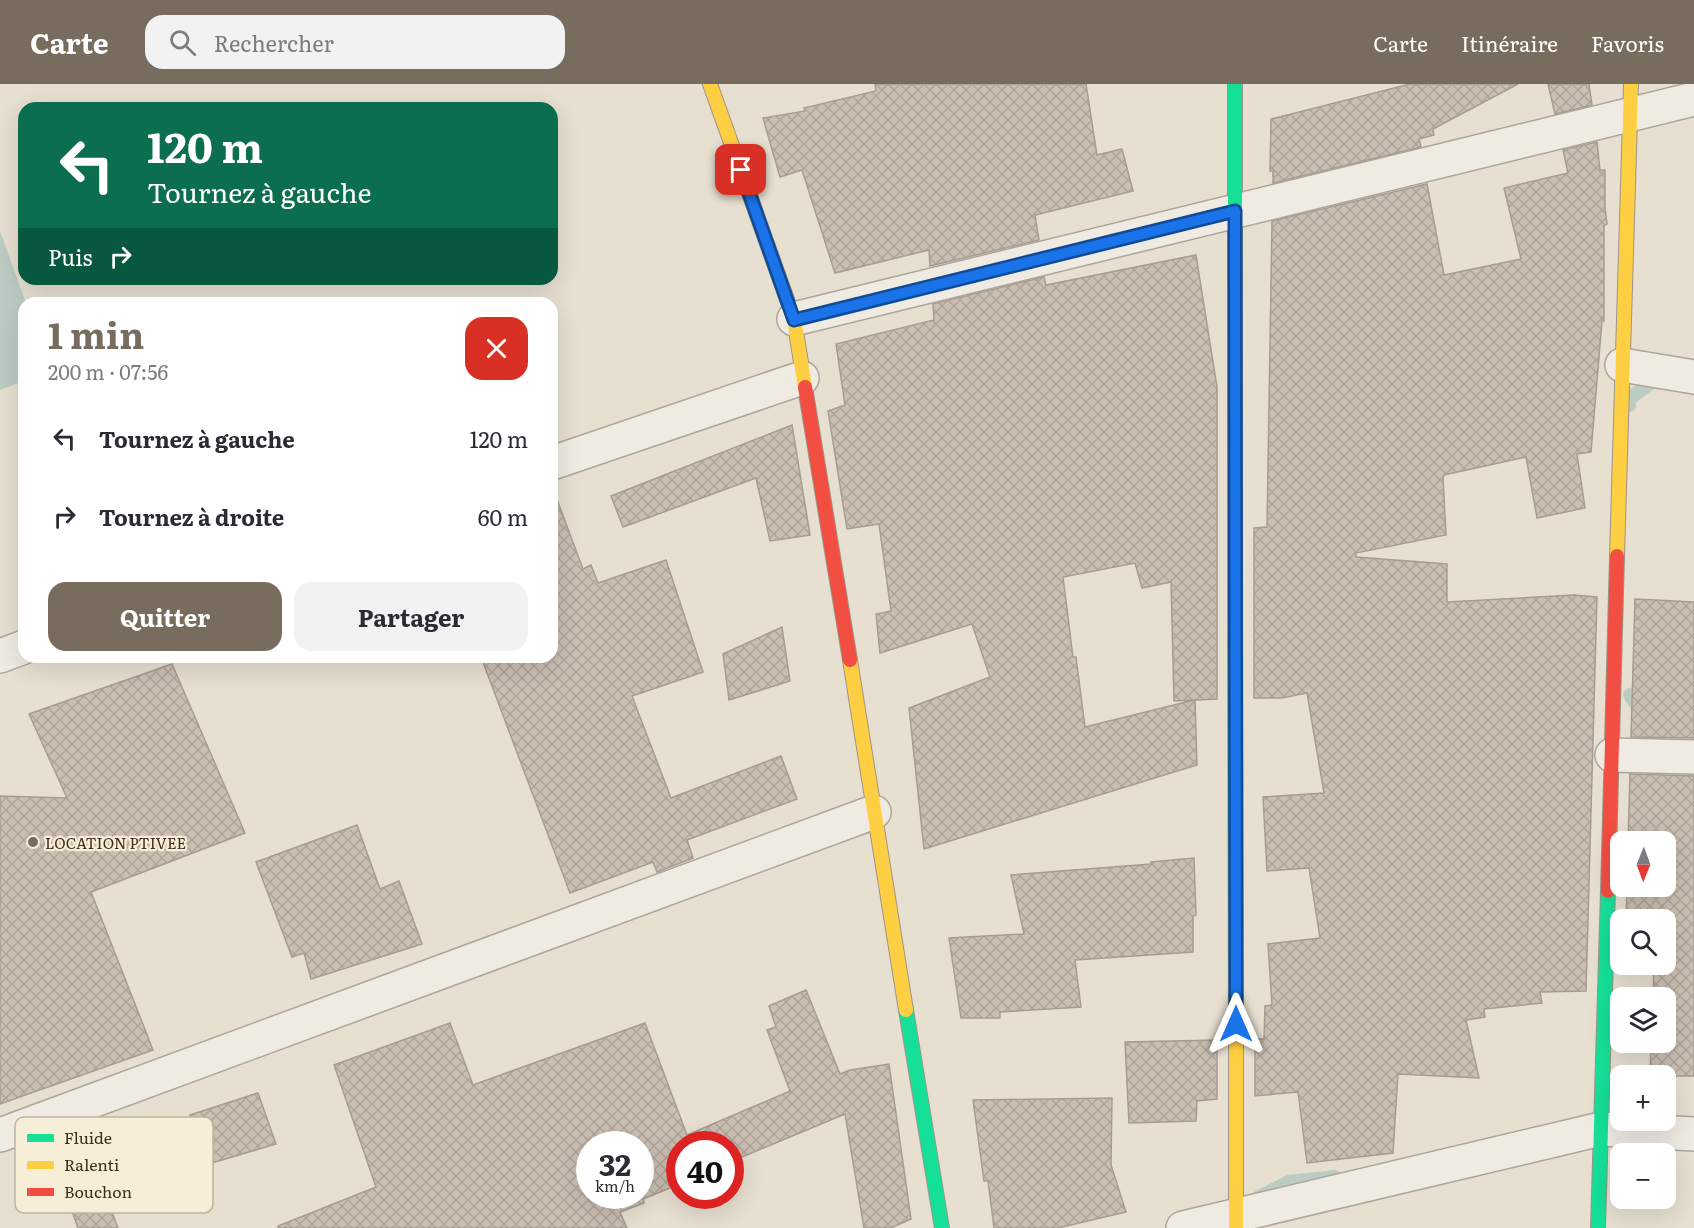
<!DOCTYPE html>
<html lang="fr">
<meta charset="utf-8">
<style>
:root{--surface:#fff;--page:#f2f2f3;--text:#2b2b33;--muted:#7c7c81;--accent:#786c5e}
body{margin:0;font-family:Literata,serif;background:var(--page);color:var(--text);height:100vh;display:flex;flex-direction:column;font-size:22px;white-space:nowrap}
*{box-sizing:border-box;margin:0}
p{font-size:20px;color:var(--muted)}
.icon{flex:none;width:33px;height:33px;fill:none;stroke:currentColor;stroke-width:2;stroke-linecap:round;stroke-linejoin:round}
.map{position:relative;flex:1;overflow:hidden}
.drawer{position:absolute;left:18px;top:213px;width:540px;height:366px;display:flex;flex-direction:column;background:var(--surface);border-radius:18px;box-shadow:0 6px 24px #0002}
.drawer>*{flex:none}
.banner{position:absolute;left:18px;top:18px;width:540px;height:183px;border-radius:18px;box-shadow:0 6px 24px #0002;background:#0b6e4f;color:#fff;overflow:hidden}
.needle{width:39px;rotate:181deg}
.tools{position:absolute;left:1610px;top:747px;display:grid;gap:12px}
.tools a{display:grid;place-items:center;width:66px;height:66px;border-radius:12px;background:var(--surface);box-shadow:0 6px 24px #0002;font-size:30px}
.speed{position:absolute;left:576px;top:1047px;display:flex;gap:12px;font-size:30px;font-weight:700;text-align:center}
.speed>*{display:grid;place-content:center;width:78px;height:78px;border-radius:50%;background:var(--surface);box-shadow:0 6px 24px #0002;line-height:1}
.speed small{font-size:15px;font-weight:400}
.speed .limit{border:9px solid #d22;background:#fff;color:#111}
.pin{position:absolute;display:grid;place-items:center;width:51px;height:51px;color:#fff;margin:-26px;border-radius:12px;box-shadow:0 3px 9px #0006}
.me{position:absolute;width:66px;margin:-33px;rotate:0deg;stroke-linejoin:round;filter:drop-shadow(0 0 4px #0008)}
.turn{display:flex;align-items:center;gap:21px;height:126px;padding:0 30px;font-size:27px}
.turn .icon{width:78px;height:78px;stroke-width:2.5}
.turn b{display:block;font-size:42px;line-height:51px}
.then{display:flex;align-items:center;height:57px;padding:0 30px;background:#0003;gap:12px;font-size:22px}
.round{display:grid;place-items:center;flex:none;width:63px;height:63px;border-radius:18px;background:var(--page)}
.headline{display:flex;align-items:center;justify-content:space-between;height:102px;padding:0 30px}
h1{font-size:36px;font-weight:700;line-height:45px;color:var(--accent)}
.cta{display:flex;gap:12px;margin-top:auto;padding:12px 30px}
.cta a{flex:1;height:69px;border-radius:18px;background:var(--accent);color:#fff;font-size:24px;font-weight:700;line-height:69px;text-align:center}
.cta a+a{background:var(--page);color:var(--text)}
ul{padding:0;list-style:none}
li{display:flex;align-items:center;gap:18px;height:78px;padding:0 30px}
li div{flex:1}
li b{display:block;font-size:22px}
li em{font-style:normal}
header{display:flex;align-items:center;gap:36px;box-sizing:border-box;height:84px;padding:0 30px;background:var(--accent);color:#fff}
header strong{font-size:28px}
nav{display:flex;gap:33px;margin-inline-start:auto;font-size:21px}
.search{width:420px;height:54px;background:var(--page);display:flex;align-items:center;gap:15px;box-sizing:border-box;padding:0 21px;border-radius:18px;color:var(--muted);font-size:22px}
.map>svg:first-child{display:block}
.water{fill:#bcccc2}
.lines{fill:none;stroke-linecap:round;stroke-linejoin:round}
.stream{stroke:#bcccc2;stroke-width:14}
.building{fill:url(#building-cross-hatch);stroke:#a89c90;stroke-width:1.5;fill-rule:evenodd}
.street-casing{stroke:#ada599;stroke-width:36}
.fast-casing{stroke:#9c958a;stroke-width:16}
.slow-casing{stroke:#9c958a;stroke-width:16}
.jam-casing{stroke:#9c958a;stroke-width:16}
.street{stroke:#efebe3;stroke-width:33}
.fast{stroke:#16e098;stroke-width:14}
.slow{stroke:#ffcf43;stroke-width:14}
.jam{stroke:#f24e42;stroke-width:14}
.route-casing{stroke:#114b97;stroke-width:15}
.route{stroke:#1a73e8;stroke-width:10}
.poi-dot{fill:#786c5e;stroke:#f7eed8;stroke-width:2}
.labels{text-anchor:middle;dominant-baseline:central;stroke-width:4.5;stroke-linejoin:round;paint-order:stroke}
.poi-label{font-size:15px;fill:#3d2e20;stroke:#f7eed8;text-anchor:start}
.key{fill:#f7eed8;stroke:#bfb4a1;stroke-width:1.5}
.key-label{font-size:16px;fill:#3d2e20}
</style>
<header>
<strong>Carte</strong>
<div class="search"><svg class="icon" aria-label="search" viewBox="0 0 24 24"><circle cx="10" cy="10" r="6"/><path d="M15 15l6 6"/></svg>Rechercher</div>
<nav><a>Carte</a><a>Itinéraire</a><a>Favoris</a></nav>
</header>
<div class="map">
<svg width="1694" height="1144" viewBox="0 0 1694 1144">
<defs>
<pattern id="building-cross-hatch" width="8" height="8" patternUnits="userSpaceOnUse" patternTransform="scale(1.5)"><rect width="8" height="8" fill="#cbbfb2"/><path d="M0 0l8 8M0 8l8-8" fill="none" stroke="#afa499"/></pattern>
</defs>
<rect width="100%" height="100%" fill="#e7e0d1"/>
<polygon class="water" points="0,147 26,219 24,219 24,297 0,306"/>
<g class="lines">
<g class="stream">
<polyline points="1629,321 1629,315 1649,300"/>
<polyline points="1630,611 1661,659 1670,668"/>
<polyline points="1259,1113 1289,1098 1335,1093"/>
</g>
</g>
<g class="building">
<polygon points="875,0 1086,0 1097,71 1122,65 1133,107 1035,131 1039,156 930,182 929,166 835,189 802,86 780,93 763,34 805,27 804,24 876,7"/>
<polygon points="1410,0 1518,0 1433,45 1434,51 1419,55 1421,63 1273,99 1273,87 1270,87 1271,35"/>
<polygon points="1548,0 1589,0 1592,21 1555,30"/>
<polygon points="1597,58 1600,86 1605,86 1605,123 1607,140 1604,142 1604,237 1602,237 1591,368 1577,370 1585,424 1537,434 1526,373 1444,391 1443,394 1446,451 1356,469 1356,473 1447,480 1447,518 1574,511 1597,513 1586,907 1540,908 1542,919 1484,925 1485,933 1466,936 1479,994 1398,990 1393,1069 1307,1079 1298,1008 1255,1012 1255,955 1264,955 1265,922 1272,921 1268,860 1320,854 1309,784 1267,787 1263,713 1324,709 1307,609 1282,614 1254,614 1254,444 1267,443 1272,137 1427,100 1444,191 1521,175 1504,104 1568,89 1563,66"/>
<path d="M1196,171L1217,303V615L1195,616L1197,681L924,765L909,624L990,593L972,540L880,569L876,530L891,527L879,440L847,445L828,327L845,321L836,260L934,236L933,220L1044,193L1046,201ZM1135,479L1142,504L1171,498L1174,617L1194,616L1085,643L1076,573H1073L1063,493Z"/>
<polygon points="792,341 810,451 770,457 756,394 623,443 611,412"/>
<polygon points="556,413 583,485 591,481 598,499 666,476 703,588 632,612 671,714 781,672 797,715 687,756 693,774 657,788 653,778 570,809 481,573 552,573 552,414"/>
<polygon points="1635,515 1694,518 1694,654 1631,653"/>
<polygon points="782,543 790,597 729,616 723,570"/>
<polygon points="172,580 245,749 91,808 153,966 0,1020 0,712 67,714 29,630"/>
<polygon points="1630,690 1694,692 1694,992 1650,992 1651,958 1665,958 1665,914 1653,914 1654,880 1665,880 1665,836 1626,836 1627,802 1665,802 1665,758 1628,758"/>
<polygon points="357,741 380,805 399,797 422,860 311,895 304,869 292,873 256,778"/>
<polygon points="1194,774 1196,831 1193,832 1193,868 1075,876 1081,923 1000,928 1000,934 961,934 949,854 1024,850 1011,791 1151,780 1151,778"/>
<path d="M806,906L840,990L850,986L889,980L911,1135L891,1144H864L845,1030L730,1078V1060H680V1100L643,1115L644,1119L620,1128L627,1144H278V1142L376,1103L334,981L450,939L473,1001L645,939L687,1051L790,1007L767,946L776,943L769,922ZM590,1060H640V1112H590Z"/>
<polygon points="1217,956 1217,1015 1197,1017 1196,1037 1129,1039 1125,958"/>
<polygon points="258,1009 276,1060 181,1088 170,1051 194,1043 190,1031"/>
<polygon points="1112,1014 1111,1081 1126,1128 1058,1144 994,1144 988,1097 984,1097 973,1016"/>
<polygon points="60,1094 101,1099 118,1144 78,1144"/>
</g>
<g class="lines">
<defs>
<g id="street">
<polyline points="794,235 1694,15"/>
<polyline points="1622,281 1694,293"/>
<polyline points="552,379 802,294"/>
<polyline points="0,572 24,563"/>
<polyline points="1612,671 1694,673"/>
<polyline points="0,1051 874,728"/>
<polyline points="1183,1144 1601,1045 1694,1050"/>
</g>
<g id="fast">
<polyline points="1235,0 1235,229"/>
<polyline points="1235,563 1236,941"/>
<polyline points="906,926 942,1144"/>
<polyline points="1598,1144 1608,807"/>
</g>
<g id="slow">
<polyline points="710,0 794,235 805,303"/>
<polyline points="1617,472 1631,0"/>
<polyline points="850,576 906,926"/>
<polyline points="1236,941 1236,1144"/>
</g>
<g id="jam">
<polyline points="1235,229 1235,563"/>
<polyline points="805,303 850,576"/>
<polyline points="1608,807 1617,472"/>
</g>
</defs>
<use href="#street" class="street-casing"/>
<use href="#fast" class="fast-casing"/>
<use href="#slow" class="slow-casing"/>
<use href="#jam" class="jam-casing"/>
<use href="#street" class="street"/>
<use href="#fast" class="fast"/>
<use href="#slow" class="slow"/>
<use href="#jam" class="jam"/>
</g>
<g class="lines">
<defs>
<polyline id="route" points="741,86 794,236 1235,127 1236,940"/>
</defs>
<use href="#route" class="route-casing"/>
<use href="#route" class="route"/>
</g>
<circle class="poi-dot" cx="33" cy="758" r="6"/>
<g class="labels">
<g class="poi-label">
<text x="45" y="758">LOCATION PTIVEE</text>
</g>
</g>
<rect x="15" y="1033" width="198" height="96" rx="9" class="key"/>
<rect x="27" y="1050" width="27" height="8" fill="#16e098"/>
<rect x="27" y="1077" width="27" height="8" fill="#ffcf43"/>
<rect x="27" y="1104" width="27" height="8" fill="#f24e42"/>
<g class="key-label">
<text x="64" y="1060">Fluide</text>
<text x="64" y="1087">Ralenti</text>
<text x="64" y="1114">Bouchon</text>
</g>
</svg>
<div class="tools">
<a><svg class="needle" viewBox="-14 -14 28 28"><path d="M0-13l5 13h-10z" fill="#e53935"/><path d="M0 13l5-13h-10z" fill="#7c7c81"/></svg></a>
<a><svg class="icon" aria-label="search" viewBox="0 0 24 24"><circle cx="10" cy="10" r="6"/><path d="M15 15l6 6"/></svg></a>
<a><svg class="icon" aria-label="layers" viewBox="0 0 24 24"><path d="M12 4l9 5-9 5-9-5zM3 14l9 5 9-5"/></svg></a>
<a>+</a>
<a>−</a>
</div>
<div class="speed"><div>32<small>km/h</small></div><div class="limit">40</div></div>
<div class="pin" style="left:741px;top:86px;background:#d93025"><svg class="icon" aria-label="arrive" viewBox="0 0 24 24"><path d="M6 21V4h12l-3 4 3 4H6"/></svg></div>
<svg class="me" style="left:1236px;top:940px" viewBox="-20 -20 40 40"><path d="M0-17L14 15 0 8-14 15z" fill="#1a73e8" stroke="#fff" stroke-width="4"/></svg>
<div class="banner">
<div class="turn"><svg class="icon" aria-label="left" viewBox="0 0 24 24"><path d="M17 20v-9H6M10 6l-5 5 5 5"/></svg><div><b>120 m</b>Tournez à gauche</div></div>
<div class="then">Puis<svg class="icon" aria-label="right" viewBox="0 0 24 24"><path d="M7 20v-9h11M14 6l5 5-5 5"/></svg></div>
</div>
<section class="drawer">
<div class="headline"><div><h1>1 min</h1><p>200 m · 07:56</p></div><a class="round" style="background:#d93025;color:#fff"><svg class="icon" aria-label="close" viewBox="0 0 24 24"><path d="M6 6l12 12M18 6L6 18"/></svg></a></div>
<ul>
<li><svg class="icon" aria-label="left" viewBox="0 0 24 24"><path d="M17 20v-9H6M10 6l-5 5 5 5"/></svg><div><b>Tournez à gauche</b></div><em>120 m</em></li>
<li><svg class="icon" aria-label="right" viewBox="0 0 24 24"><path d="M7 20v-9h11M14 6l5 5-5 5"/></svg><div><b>Tournez à droite</b></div><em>60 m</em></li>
</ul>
<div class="cta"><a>Quitter</a><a>Partager</a></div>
</section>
</div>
